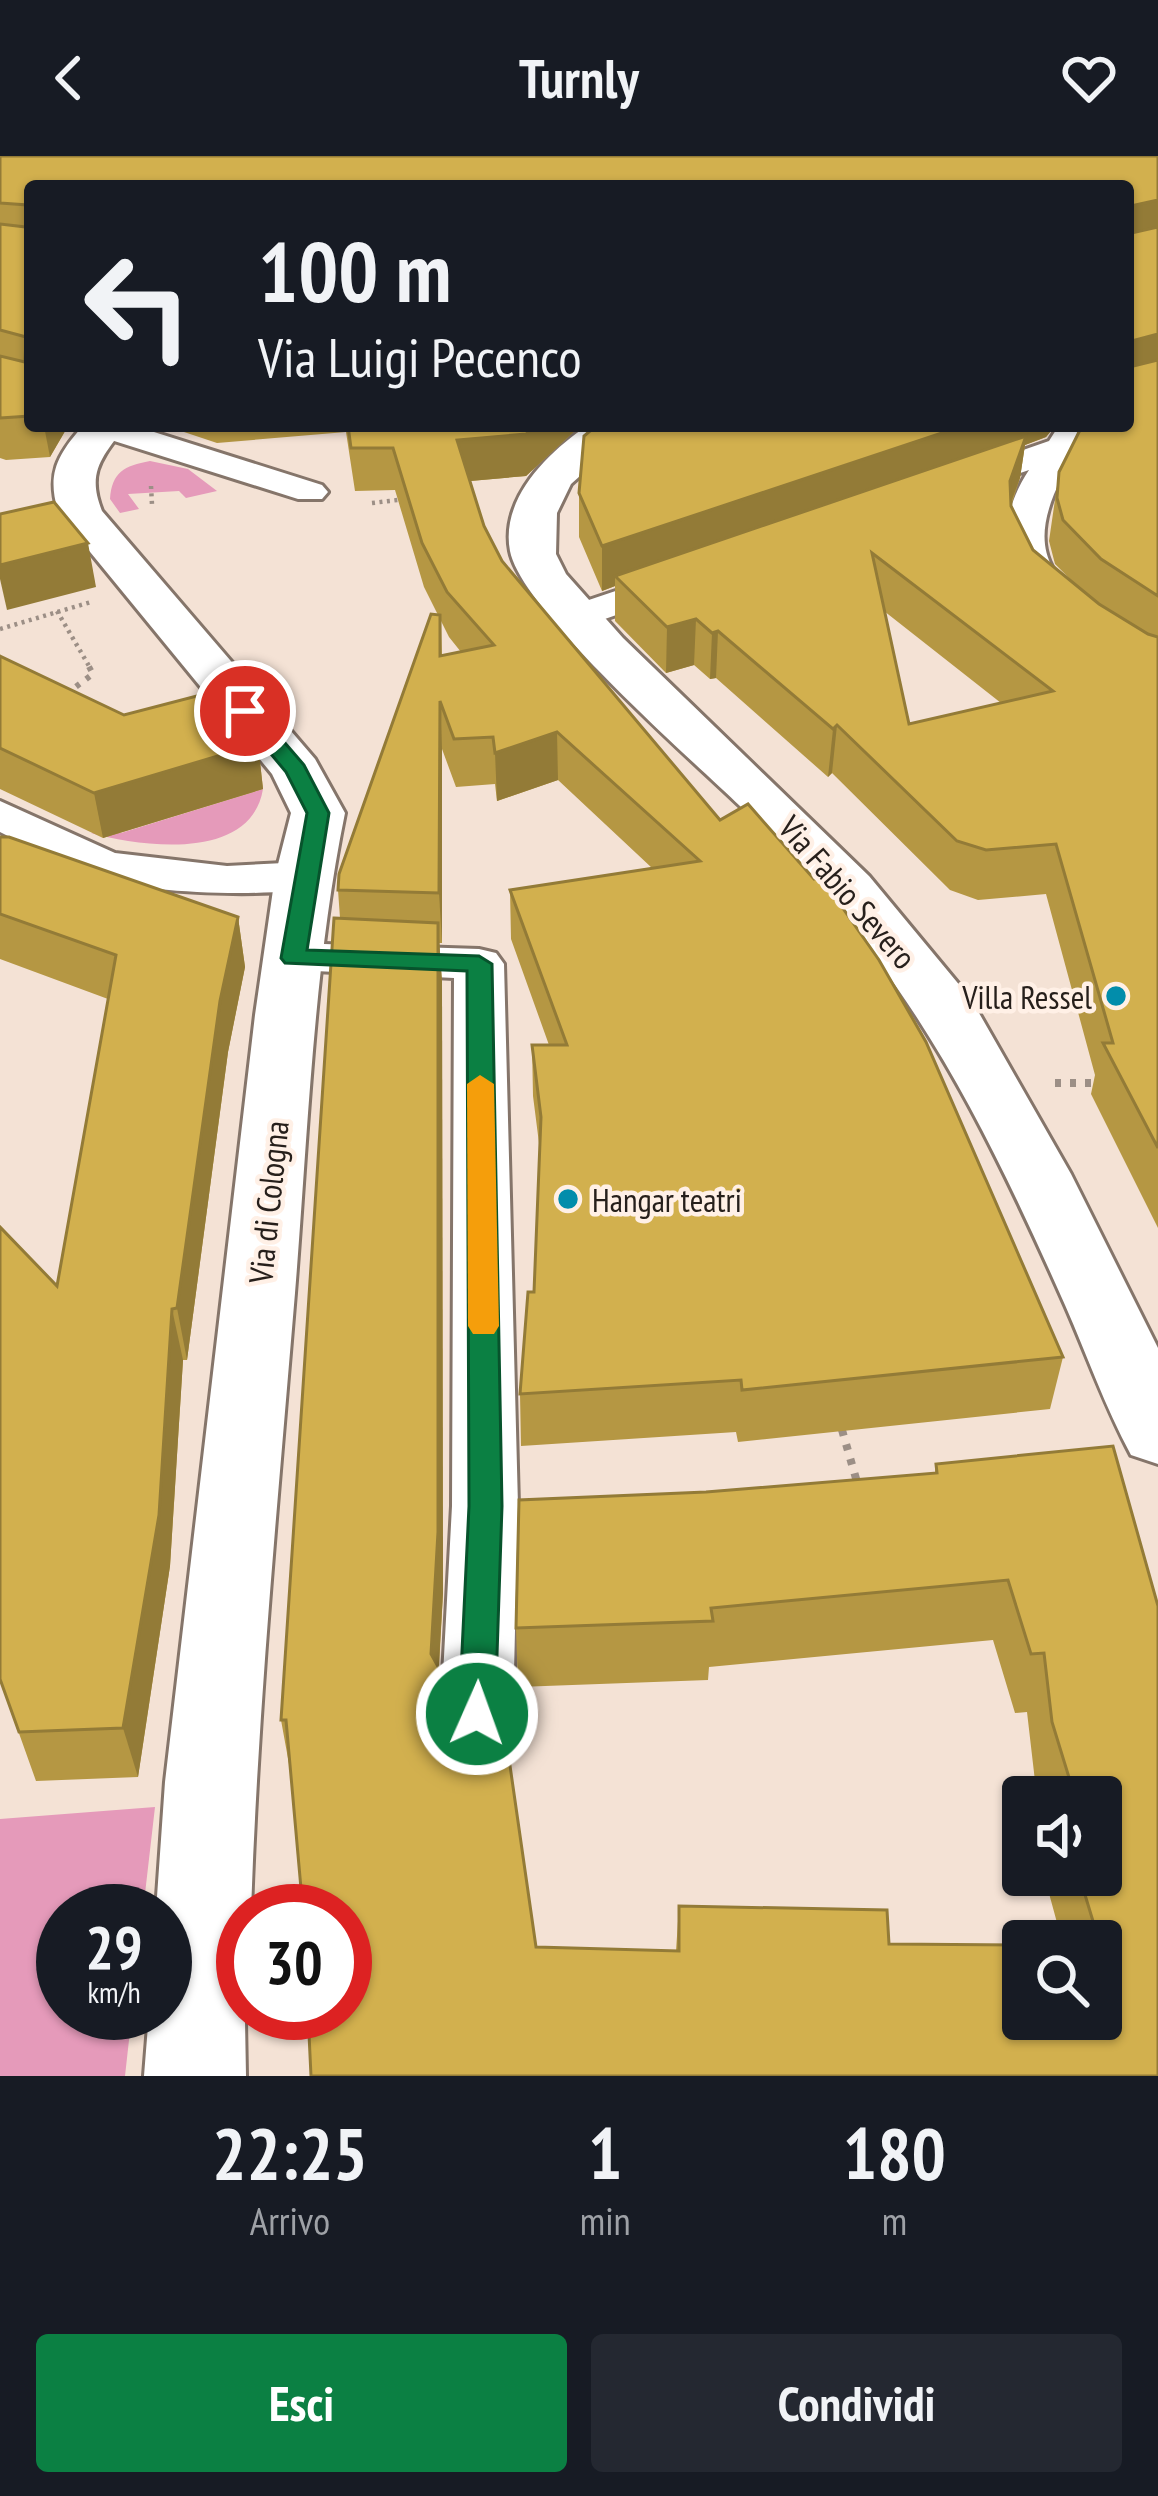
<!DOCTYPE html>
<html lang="it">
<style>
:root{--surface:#171b24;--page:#242831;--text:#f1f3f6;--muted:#9ea1a6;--accent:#0b8043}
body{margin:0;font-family:"PT Sans Narrow",sans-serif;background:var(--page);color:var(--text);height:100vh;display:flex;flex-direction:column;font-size:45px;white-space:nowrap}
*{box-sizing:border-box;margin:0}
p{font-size:39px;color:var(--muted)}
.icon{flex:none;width:66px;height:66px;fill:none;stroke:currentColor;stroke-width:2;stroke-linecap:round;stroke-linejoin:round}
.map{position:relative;height:1920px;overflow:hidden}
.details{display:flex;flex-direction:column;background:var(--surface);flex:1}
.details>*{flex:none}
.hud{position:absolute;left:24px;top:24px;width:1110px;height:252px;border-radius:12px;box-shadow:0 3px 9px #0004;background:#171b24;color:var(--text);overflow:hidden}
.controls{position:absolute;left:1002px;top:1620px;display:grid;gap:24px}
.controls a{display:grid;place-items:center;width:120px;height:120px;border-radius:12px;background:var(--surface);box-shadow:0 3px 9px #0004;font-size:60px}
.speed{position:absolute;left:36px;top:1728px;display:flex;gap:24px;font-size:60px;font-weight:700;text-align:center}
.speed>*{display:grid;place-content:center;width:156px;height:156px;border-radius:50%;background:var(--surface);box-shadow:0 3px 9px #0004;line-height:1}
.speed small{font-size:30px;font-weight:400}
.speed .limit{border:18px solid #d22;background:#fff;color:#111}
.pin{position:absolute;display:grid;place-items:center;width:102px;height:102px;color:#fff;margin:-51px;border:6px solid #fff;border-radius:50%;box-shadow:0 3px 12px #0007}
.me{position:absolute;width:132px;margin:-66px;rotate:2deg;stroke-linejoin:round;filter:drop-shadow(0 0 9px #0008)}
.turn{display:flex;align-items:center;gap:42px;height:252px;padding:0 36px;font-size:54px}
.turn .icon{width:156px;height:156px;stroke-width:2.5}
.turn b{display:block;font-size:84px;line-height:102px}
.eta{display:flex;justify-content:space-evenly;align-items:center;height:204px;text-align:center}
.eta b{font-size:72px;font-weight:700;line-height:84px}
.action{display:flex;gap:24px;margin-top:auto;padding:24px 36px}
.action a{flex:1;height:138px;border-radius:12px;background:var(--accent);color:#fff;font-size:48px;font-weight:700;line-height:138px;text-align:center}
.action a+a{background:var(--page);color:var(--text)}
header{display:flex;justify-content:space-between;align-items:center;height:156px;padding:0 36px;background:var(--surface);font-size:54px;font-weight:700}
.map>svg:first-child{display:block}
.green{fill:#e59aba}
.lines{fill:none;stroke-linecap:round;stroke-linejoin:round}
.minor-casing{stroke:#85756a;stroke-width:6}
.secondary-casing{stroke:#85756a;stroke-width:6}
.primary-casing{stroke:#85756a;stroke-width:6}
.path-far2{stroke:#9c8f86;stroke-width:4.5;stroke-dasharray:3 4.5;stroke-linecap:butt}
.path-far1{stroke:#9c8f86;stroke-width:6;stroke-dasharray:4.5 8;stroke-linecap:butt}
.path{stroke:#9c8f86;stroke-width:8;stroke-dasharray:6 9;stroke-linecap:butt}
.minor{fill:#fff;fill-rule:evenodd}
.secondary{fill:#fff;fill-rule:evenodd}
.primary{fill:#fff;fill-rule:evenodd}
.wall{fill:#b59743;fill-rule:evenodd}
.shaded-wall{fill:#937b37}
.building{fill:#d2b04e;stroke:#937b37;stroke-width:3;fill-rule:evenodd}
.route{fill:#0b8043;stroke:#07532c;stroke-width:3}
.slow{fill:#f59e0b}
.poi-dot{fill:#028dab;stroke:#fff0e6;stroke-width:4.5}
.labels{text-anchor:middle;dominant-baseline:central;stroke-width:9;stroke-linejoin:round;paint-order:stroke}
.street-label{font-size:33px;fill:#261f1b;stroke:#fff0e6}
.poi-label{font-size:33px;fill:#261f1b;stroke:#fff0e6;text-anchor:end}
</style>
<header><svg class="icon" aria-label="back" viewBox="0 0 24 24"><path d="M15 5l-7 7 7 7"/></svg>Turnly<svg class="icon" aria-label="heart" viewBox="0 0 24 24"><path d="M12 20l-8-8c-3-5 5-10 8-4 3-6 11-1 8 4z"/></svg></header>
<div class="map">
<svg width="1158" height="1920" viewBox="0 0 1158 1920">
<rect width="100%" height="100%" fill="#f4e2d5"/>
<g class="green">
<path d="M150,305L188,313L217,335L186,342L179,335L128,338L139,353L120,357L110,343C112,316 124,310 150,305Z"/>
<path d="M263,633C251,706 142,691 91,677H121Z"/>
<polygon points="155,1651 143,1755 63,1755 63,1857 132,1857 125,1920 0,1920 0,1663"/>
</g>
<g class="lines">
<defs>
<g id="minor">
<polygon points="88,270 135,270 322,329 328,336 322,343 298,343 92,278"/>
<path d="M1068,271L1085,281C1005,406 1051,427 1158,497V527C1134,521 1114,503 1093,490C1028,445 976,395 1029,314L955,339L943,336L938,329L943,322L1049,285L1056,274Z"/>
<polygon points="684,412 697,415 703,423 697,431 576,473 562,469 557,461 562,453"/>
<path d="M0,645L115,697L227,710L304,706L321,710L327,720L321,730C268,743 143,737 91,721C60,711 29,690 0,676Z"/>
<polygon points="293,787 479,793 496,797 504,808 518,1350 513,1557 502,1580 477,1589 452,1580 441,1557 452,1350 454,822 276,813 268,802 276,791"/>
</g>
<path id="secondary" d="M83,270H125C103,301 86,315 102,355L315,603L345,657C313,814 308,977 295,1137C278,1343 258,1549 251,1755H243L246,1920H144L149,1857H165V1755H156L165,1626L255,859L275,720L291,657L272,618L59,358C46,319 57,299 83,270Z"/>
<path id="primary" d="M587,270H636L571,328L557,357L556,398L566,418L623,482L869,720L971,843L1071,1018L1158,1192V1308L1131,1299C1105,1251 1087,1199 1065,1149C1001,1005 933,861 827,743C799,711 770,680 740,650C691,603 521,454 510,395C500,343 548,296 587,270Z"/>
</defs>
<use href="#minor" class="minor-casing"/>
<use href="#secondary" class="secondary-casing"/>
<use href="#primary" class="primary-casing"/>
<g class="path-far2">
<polyline points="151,330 152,349"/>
<polyline points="372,347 406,343"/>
<polyline points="57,455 89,510"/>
<polyline points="0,473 91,446"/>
</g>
<polyline class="path-far1" points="66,538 93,518 87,507"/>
<g class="path">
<polyline points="1055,927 1100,927"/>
<polyline points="842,1274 857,1326"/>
</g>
<use href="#minor" class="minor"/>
<use href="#secondary" class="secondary"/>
<use href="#primary" class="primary"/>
</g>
<g class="wall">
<path d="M0,0H1158V1072L1091,938L1095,919L1046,738L978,744L950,734L832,617L828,621L716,522L710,523L694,509L666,517L615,465V430L602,435L579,381V337L596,270H1055L1046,281L1025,289L1020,322L1011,350L1033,394L1074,427L1055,408L1049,385L1059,316L1081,273L1075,270H1128V30H30V270H68L50,301L6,304L0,302ZM884,455L1001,547L909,568Z"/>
<path d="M166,270H580L526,320L470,325L484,370L502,405L1063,1201L1050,1253L738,1286L736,1276L521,1290L520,1238L534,1136L540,995L533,940L532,889H549L511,783L510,734L652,712L558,624L497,645L495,628L456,631L442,593V787H439L442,826L443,1437L439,1512L536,1791L676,1795L679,1750L889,1788L1101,1863V1785H1062L1047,1730L1051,1719H1101V1641H1040L1035,1625L1027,1556L1015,1557L993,1484L709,1511L708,1524L518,1531L516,1472L706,1336L935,1317L936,1308L1113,1290L1158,1920L345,1857L291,1619L281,1564L340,762L338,734L438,459L424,431L395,334L355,335L346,276L217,287ZM441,465L449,481L461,496L442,500Z"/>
<polygon points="0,500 124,559 258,588 263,633 103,682 0,633"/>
<polygon points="0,681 238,761 245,811 228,896 187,1204 183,1204 170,1410 138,1621 36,1625 0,1524 57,1130 108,843 0,803"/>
</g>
<g class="shaded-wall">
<polygon points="1158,44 1158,78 1128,85 1131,50"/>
<polygon points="1158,178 1158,215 1128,223 1132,185"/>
<polygon points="44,270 68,270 50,301"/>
<polygon points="535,270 580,270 526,320 459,326 457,284"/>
<polygon points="963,270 1055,270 1046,281 1025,289 1020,322 1003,368 615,420 615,430 602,435 602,390"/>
<polygon points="88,387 96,431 7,454 0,423 0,409"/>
<polygon points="696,463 694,509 666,517 667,471"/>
<polygon points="718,475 716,522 710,523 712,477"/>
<polygon points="440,545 442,593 442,787 439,737"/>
<polygon points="837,569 832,617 828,621 833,573"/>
<polygon points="557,576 558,624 497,645 495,597"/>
<polygon points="258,588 263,633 103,682 94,637"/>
<polygon points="238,761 245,811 228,896 187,1204 177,1152 220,845"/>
<polygon points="438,767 442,826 443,1437 436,1557 431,1498"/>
<polygon points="172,1153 183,1204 170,1410 138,1621 123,1572"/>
</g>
<g class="building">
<polygon points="0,0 1158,0 1158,44 1131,50 1132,77 1158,71 1158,178 1132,185 1133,210 1158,204 1158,440 1101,403 1063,364 1057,342 1059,316 1082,270 1128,270 1128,30 30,30 30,260 0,262 0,200 25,206 26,181 0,174 0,68 26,71 27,49 0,47"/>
<polygon points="348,270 535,270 526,278 457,284 484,370 502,405 720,664 748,648 814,723 821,721 879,804 926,886 1063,1201 742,1234 741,1224 520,1238 528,1136 534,1136 541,961 532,889 567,889 510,734 700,705 557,576 495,597 493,581 454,583 440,545 439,737 338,734 339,718 431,458 440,459 440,500 494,489 447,436 422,387 393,292 351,292"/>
<polygon points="596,270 963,270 602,390 579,337 584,280"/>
<path d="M1026,280L1010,325L1011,350L1033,394L1099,448L1148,478L1158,481V992L1103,887H1113L1056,688L986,694L957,685L837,569L833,573L718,475L712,477L696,463L667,471L615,420ZM872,397L1053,535L909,568Z"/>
<polygon points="54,346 88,387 0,409 0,358"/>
<polygon points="0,500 124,559 220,534 258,588 94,637 0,592"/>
<polygon points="0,681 9,681 238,761 220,845 177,1152 172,1153 159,1359 123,1572 19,1576 0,1523 0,1071 57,1130 116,799 0,758"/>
<polygon points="334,762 438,767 438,1376 431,1498 446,1525 472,1534 498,1526 536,1791 679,1795 679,1750 887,1754 889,1788 1023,1789 1023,1863 1101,1863 1101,1785 1099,1785 1079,1719 1101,1719 1101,1641 1075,1641 1052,1566 1044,1497 1031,1498 1008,1424 711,1452 713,1465 516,1472 519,1344 706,1336 937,1317 936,1308 1113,1290 1158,1450 1158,1920 311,1920 308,1857 345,1857 345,1755 303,1755 286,1564 281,1564"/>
</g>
<polygon class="route" points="245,548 253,550 304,609 329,657 307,794 479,800 492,808 502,1350 495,1558 490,1569 477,1574 464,1569 459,1558 469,1350 467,815 285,807 281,802 307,657 286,616 235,555"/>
<polygon class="slow" points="480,919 494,928 499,1170 494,1178 473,1178 468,1170 467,928"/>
<g class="poi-dot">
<circle cx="1116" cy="840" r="12"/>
<circle cx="568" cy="1043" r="12"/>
</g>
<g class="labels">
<g class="street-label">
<text transform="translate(848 736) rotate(49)">Via Fabio Severo</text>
<text transform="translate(268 1046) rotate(-84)">Via di Cologna</text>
</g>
<g class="poi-label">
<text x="1092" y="840">Villa Ressel</text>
<text x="592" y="1043" text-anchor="start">Hangar teatri</text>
</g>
</g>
</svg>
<div class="controls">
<a><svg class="icon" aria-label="sound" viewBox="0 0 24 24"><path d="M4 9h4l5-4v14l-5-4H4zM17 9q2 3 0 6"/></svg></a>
<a><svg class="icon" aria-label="search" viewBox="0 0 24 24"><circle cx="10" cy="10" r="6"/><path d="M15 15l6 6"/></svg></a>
</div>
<div class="speed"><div>29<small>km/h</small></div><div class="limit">30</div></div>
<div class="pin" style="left:245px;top:555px;background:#d93025"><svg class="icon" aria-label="arrive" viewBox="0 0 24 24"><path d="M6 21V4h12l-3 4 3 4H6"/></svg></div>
<svg class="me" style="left:477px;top:1558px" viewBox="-20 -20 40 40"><circle r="17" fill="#0b8043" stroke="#fff" stroke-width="3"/><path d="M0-11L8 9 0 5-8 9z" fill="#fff"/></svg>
<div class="hud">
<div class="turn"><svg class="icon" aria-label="left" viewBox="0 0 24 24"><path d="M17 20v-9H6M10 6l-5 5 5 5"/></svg><div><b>100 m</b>Via Luigi Pecenco</div></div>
</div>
</div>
<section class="details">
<div class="eta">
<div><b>22:25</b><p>Arrivo</p></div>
<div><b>1</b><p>min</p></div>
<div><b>180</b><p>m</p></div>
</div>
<div class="action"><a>Esci</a><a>Condividi</a></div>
</section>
